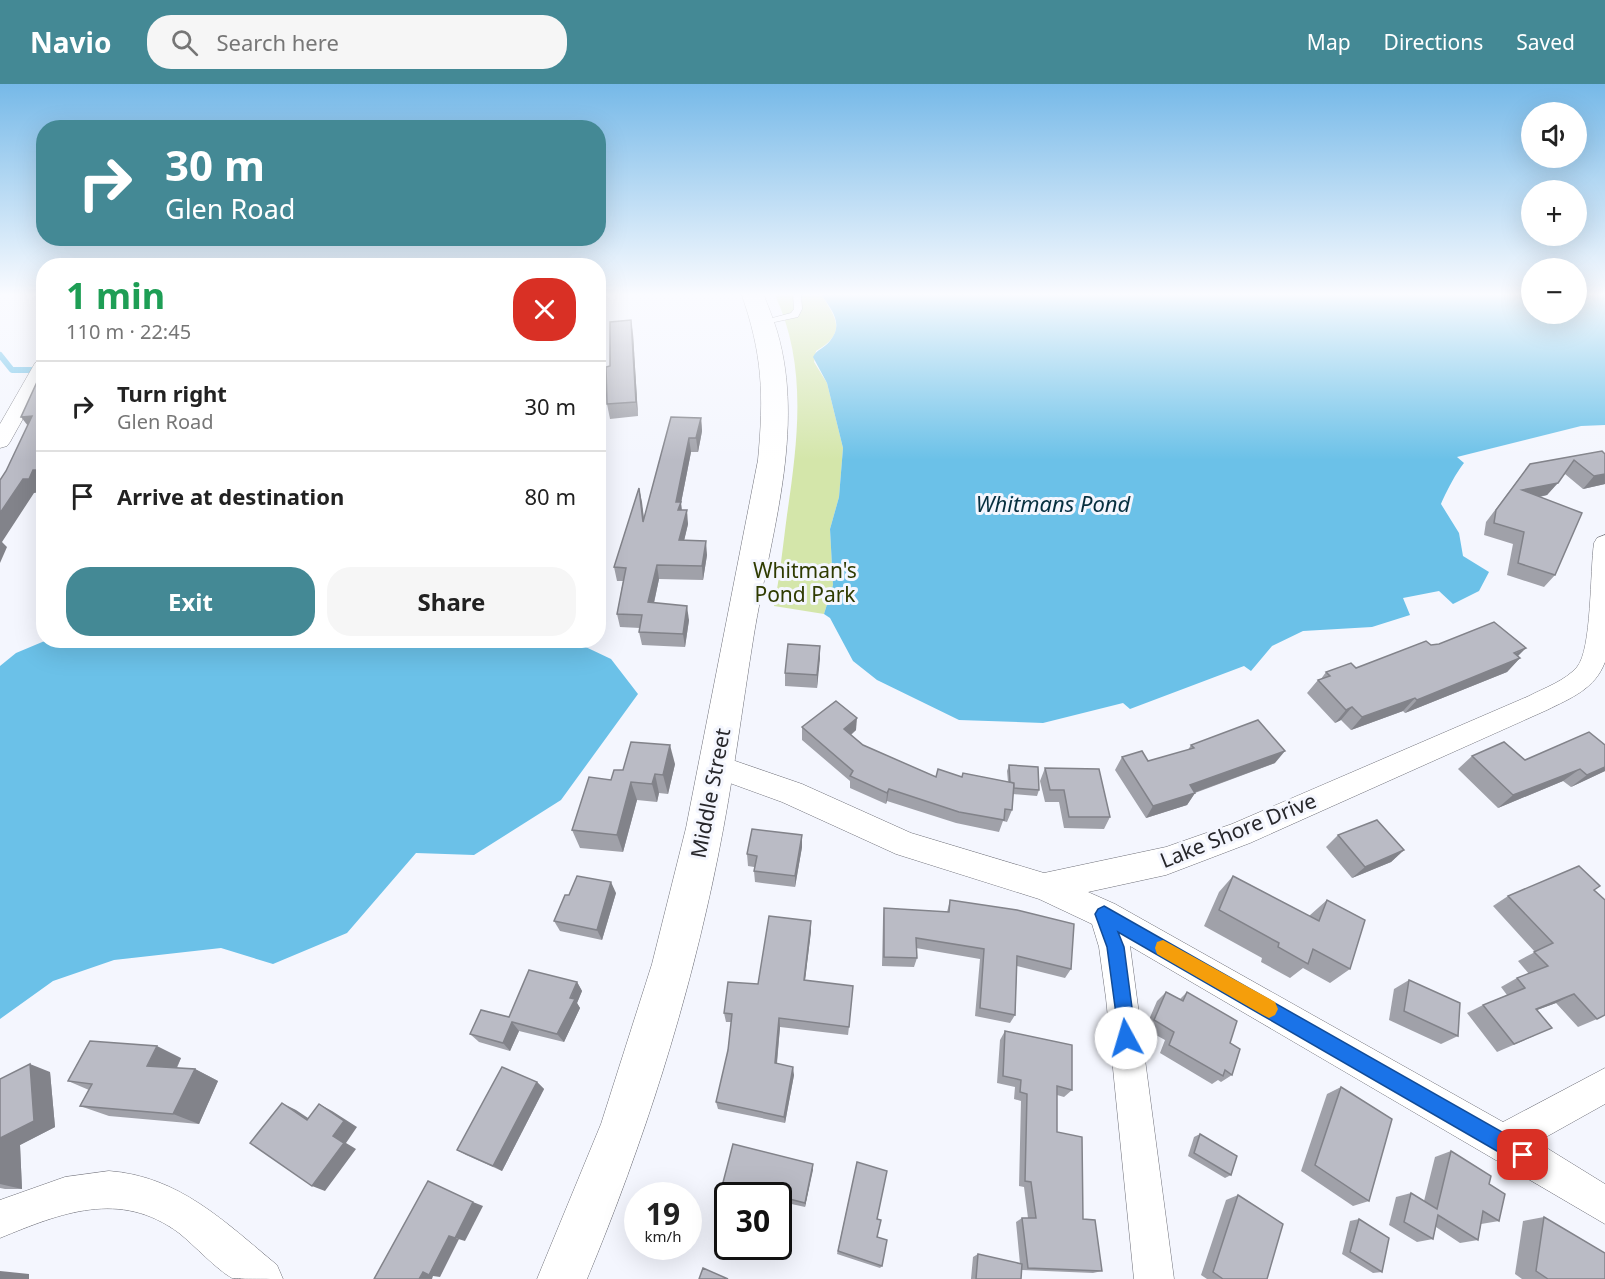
<!DOCTYPE html>
<meta charset="utf-8">
<style>
:root{--surface:#fff;--page:#f6f6f6;--text:#222;--muted:#767676;--line:#e0e0e0;--accent:#448995}
body{margin:0;font-family:"Noto Sans",sans-serif;background:var(--page);color:var(--text);height:100vh;display:flex;flex-direction:column;font-size:22px;white-space:nowrap}
*{box-sizing:border-box;margin:0}
p{font-size:20px;color:var(--muted)}
.icon{flex:none;width:33px;height:33px;fill:none;stroke:currentColor;stroke-width:2;stroke-linecap:round;stroke-linejoin:round}
.map{position:relative;flex:1;overflow:hidden}
.side{position:absolute;left:36px;top:174px;width:570px;height:390px;display:flex;flex-direction:column;background:var(--surface);border-radius:24px;box-shadow:0 6px 24px #0002}
.side>*{flex:none}
.top-card{position:absolute;left:36px;top:36px;width:570px;height:126px;border-radius:24px;box-shadow:0 6px 24px #0002;background:#448995;color:#fff;overflow:hidden}
.buttons{position:absolute;left:1521px;top:18px;display:grid;gap:12px}
.buttons a{display:grid;place-items:center;width:66px;height:66px;border-radius:50%;background:var(--surface);box-shadow:0 6px 24px #0002;font-size:30px}
.speed{position:absolute;left:624px;top:1098px;display:flex;gap:12px;font-size:30px;font-weight:700;text-align:center}
.speed>*{display:grid;place-content:center;width:78px;height:78px;border-radius:50%;background:var(--surface);box-shadow:0 6px 24px #0002;line-height:1}
.speed small{font-size:15px;font-weight:400}
.speed .limit{border:3px solid #111;border-radius:9px;background:#fff;color:#111}
.pin{position:absolute;display:grid;place-items:center;width:51px;height:51px;color:#fff;margin:-26px;border-radius:12px;box-shadow:0 3px 9px #0006}
.me{position:absolute;width:66px;margin:-33px;rotate:354deg;stroke-linejoin:round;filter:drop-shadow(0 0 4px #0008)}
.turn{display:flex;align-items:center;gap:21px;height:126px;padding:0 30px;font-size:27px}
.turn .icon{width:78px;height:78px;stroke-width:2.5}
.turn b{display:block;font-size:42px;line-height:51px}
.round{display:grid;place-items:center;flex:none;width:63px;height:63px;border-radius:24px;background:var(--page)}
.headline{display:flex;align-items:center;justify-content:space-between;height:102px;padding:0 30px}
h1{font-size:36px;font-weight:700;line-height:45px;color:#1e9e55}
.button{display:flex;gap:12px;margin-top:auto;padding:12px 30px}
.button a{flex:1;height:69px;border-radius:24px;background:var(--accent);color:#fff;font-size:24px;font-weight:700;line-height:69px;text-align:center}
.button a+a{background:var(--page);color:var(--text)}
ul{padding:0;list-style:none}
li{display:flex;align-items:center;gap:18px;height:90px;padding:0 30px;border-top:2px solid var(--line)}
li div{flex:1}
li b{display:block;font-size:22px}
li em{font-style:normal}
header{display:flex;align-items:center;gap:36px;box-sizing:border-box;height:84px;padding:0 30px;background:var(--accent);color:#fff}
header strong{font-size:28px}
nav{display:flex;gap:33px;margin-inline-start:auto;font-size:21px}
.search{width:420px;height:54px;background:var(--page);display:flex;align-items:center;gap:15px;box-sizing:border-box;padding:0 21px;border-radius:24px;color:var(--muted);font-size:22px}
.map>svg:first-child{display:block}
.green{fill:#d4e6aa}
.water{fill:#6bc1e8}
.lines{fill:none;stroke-linecap:round;stroke-linejoin:round}
.stream{stroke:#6bc1e8;stroke-width:6}
.lane-casing{stroke:#6f7079;stroke-width:1}
.street-casing{stroke:#6f7079;stroke-width:1}
.secondary-casing{stroke:#6f7079;stroke-width:1}
.lane{fill:#fff;fill-rule:evenodd}
.street{fill:#fff;fill-rule:evenodd}
.secondary{fill:#fff;fill-rule:evenodd}
.wall{fill:#a0a1a9}
.shaded-wall{fill:#82838a}
.building{fill:#babbc5;stroke:#82838a;stroke-width:1.5}
.route{fill:#1a73e8;stroke:#114b97;stroke-width:1.5}
.slow{fill:#f59e0b}
.labels{text-anchor:middle;dominant-baseline:central;stroke-width:6;stroke-linejoin:round;paint-order:stroke}
.park-label{font-size:21px;fill:#2f3b01;stroke:#f4f6fe}
.street-label{font-size:21px;fill:#27272b;stroke:#f4f6fe}
.water-label{font-size:22px;font-style:italic;fill:#062f3f;stroke:#f4f6fe}
</style>
<header>
<strong>Navio</strong>
<div class="search"><svg class="icon" aria-label="search" viewBox="0 0 24 24"><circle cx="10" cy="10" r="6"/><path d="M15 15l6 6"/></svg>Search here</div>
<nav><a>Map</a><a>Directions</a><a>Saved</a></nav>
</header>
<div class="map">
<svg width="1605" height="1195" viewBox="0 0 1605 1195">
<rect width="100%" height="100%" fill="#f4f6fe"/>
<path class="green" d="M774,209H820C836,234 848,248 816,267L814,278L827,299L843,364L839,413L830,445L833,501L824,530L774,522C780,492 783,461 787,431C798,355 808,280 774,209Z"/>
<g class="water">
<path d="M820,209H1531L1532,230H1576L1577,209H1605V341L1581,342L1457,373L1464,379C1457,387 1445,410 1441,420L1459,449L1463,472L1489,488L1479,507L1453,520L1439,507L1403,514L1410,531L1372,543L1303,547L1272,562L1251,587L1244,582L1130,625L1123,619L1043,639L959,636L877,596L853,577L830,534L824,530L833,501L830,445L839,413L843,364L827,299L813,273C817,265 825,264 830,257C845,239 830,224 820,209Z"/>
<polygon points="47,556 573,557 611,575 638,610 561,716 474,771 416,769 347,849 273,880 221,864 114,876 53,897 0,935 0,582 16,569"/>
</g>
<g class="lines">
<polyline class="stream" points="0,271 12,286 39,286"/>
<defs>
<polygon id="lane" points="793,209 801,209 802,225 798,233 761,241 761,237 791,229 794,225"/>
<g id="street">
<polygon points="44,274 44,297 10,358 7,362 0,364 0,340 35,279"/>
<path d="M1605,451V578C1595,605 1571,614 1547,626L1250,759L1166,791L1088,808L1115,820L1503,1038L1605,984V1020L1537,1058L1605,1100V1140L1130,862L1174,1195H1134L1106,914L1099,863L1092,840L1039,815L896,770L782,718L705,690L701,682L705,674L715,670L802,700L911,749L1044,789L1166,763L1232,740L1529,612C1544,604 1565,597 1577,583C1592,566 1590,486 1594,459L1597,454Z"/>
<path d="M109,1087C179,1092 225,1138 277,1181L283,1195C272,1195 240,1195 232,1194C217,1186 194,1161 179,1149C120,1105 61,1129 0,1154V1116L65,1093Z"/>
</g>
<path id="secondary" d="M741,209H763C768,222 773,234 777,247C806,345 770,453 754,550C742,624 733,698 718,772C689,917 644,1058 587,1195H537L601,1040L652,880L686,744L758,376C764,312 763,270 741,209Z"/>
</defs>
<use href="#lane" class="lane-casing"/>
<use href="#street" class="street-casing"/>
<use href="#secondary" class="secondary-casing"/>
<use href="#lane" class="lane"/>
<use href="#street" class="street"/>
<use href="#secondary" class="secondary"/>
</g>
<g class="wall">
<polygon points="633,250 638,332 610,335 607,320 610,282"/>
<polygon points="701,334 702,347 698,368 691,368 681,419 682,426 688,440 684,456 707,471 703,496 659,495 654,519 689,536 685,563 642,561 639,548 640,544 620,543 617,530 623,497 617,497 614,483 639,404 644,435"/>
<polygon points="1602,367 1605,400 1583,405 1565,390 1547,411 1540,413 1555,491 1544,503 1507,491 1513,460 1484,451 1486,438 1520,393 1530,380"/>
<polygon points="1431,561 1518,572 1520,574 1507,588 1405,629 1403,627 1351,646 1341,636 1335,639 1307,609 1318,596 1321,595 1326,588 1356,584"/>
<polygon points="820,562 817,604 785,602 785,589"/>
<polygon points="802,643 856,646 851,651 863,661 936,693 962,693 963,689 1008,698 1007,687 1009,681 1039,706 1037,712 1013,710 1012,726 1007,738 1003,737 999,748 956,739 887,717 886,720 850,704 850,697 802,656"/>
<polygon points="1191,661 1275,679 1195,709 1187,721 1146,734 1115,686 1122,673 1148,677 1188,666"/>
<polygon points="1472,672 1525,676 1605,687 1571,703 1563,697 1498,724 1458,685"/>
<polygon points="675,680 668,710 659,709 657,718 637,716 623,768 580,764 572,746 611,696 623,686"/>
<polygon points="1045,684 1110,733 1104,745 1064,744 1059,718 1045,718 1040,697"/>
<polygon points="802,751 802,763 795,803 755,798 754,787 754,783 748,782 747,770"/>
<polygon points="1338,751 1404,766 1391,778 1352,794 1326,763"/>
<polygon points="1233,792 1309,832 1327,816 1350,885 1330,899 1303,884 1290,894 1261,878 1262,874 1204,842 1219,808"/>
<polygon points="1594,806 1597,935 1578,943 1556,919 1537,926 1534,952 1497,968 1467,929 1483,921 1507,911 1501,903 1517,894 1529,890 1518,877 1535,868 1493,822 1508,812"/>
<polygon points="616,809 602,856 560,847 554,837 569,811"/>
<polygon points="950,816 1071,885 1065,894 1017,882 1015,931 1010,939 975,932 980,875 916,864 917,874 914,883 882,882 883,834 884,824 947,828"/>
<polygon points="811,847 805,896 849,943 848,951 780,943 777,980 794,991 785,1039 718,1025 716,1018 728,966 731,938 726,938 724,929 758,900"/>
<polygon points="1409,896 1458,952 1441,960 1389,936 1394,905"/>
<polygon points="577,898 582,907 577,919 580,924 564,958 519,947 510,967 479,958 470,950 509,933"/>
<polygon points="1166,908 1180,915 1187,908 1230,959 1232,991 1221,998 1218,996 1212,1000 1160,969 1165,956 1145,945 1157,917"/>
<polygon points="1005,947 1072,1006 1064,1013 1057,1011 1057,1048 1083,1135 1102,1187 1093,1189 1022,1186 1021,1195 971,1195 973,1173 978,1170 1020,1180 1016,1138 1022,1134 1028,1134 1024,1103 1019,1102 1021,1017 1014,1015 1015,1003 997,999 1000,956"/>
<polygon points="181,974 177,984 195,985 218,997 199,1040 109,1032 80,1022 89,1006 68,997"/>
<polygon points="50,988 55,1043 20,1061 22,1105 5,1105 0,1104 0,995"/>
<polygon points="537,998 544,1005 502,1087 466,1071 457,1066"/>
<polygon points="1341,1003 1369,1117 1353,1122 1301,1087 1327,1010"/>
<polygon points="1200,1050 1231,1091 1225,1094 1188,1072 1194,1053"/>
<polygon points="1451,1067 1489,1100 1499,1137 1481,1140 1478,1156 1460,1159 1436,1143 1433,1155 1417,1158 1389,1141 1396,1113 1411,1109 1424,1117 1435,1073"/>
<polygon points="857,1078 877,1135 877,1153 882,1182 880,1184 837,1170"/>
<polygon points="813,1080 805,1123 778,1117 778,1112 728,1112 728,1116 723,1115 720,1110"/>
<polygon points="1238,1111 1267,1195 1207,1195 1201,1191 1226,1116"/>
<polygon points="1544,1133 1605,1195 1522,1195 1515,1190 1523,1137"/>
<polygon points="1359,1135 1382,1188 1373,1189 1342,1170 1350,1137"/>
</g>
<g class="shaded-wall">
<polygon points="631,236 633,250 638,332 636,318"/>
<polygon points="32,332 32,347 21,333"/>
<polygon points="701,334 702,347 698,368 696,354"/>
<polygon points="689,354 691,368 681,419 682,432 679,429 676,418"/>
<polygon points="44,372 44,403 41,408 34,409 2,458 7,463 0,479 0,429 23,395 33,386"/>
<polygon points="1605,390 1605,400 1583,405 1594,392"/>
<polygon points="1558,399 1547,411 1512,418 1522,406"/>
<polygon points="639,404 642,418 646,452 643,438"/>
<polygon points="687,426 688,440 681,470 679,456"/>
<polygon points="706,457 707,471 703,496 702,482"/>
<polygon points="657,481 659,495 651,532 648,518"/>
<polygon points="687,522 689,536 685,563 683,550"/>
<polygon points="820,562 820,575 817,604 817,591"/>
<polygon points="1526,564 1512,578 1520,574 1507,588 1405,629 1417,616"/>
<polygon points="1415,614 1403,627 1351,646 1362,633"/>
<polygon points="1352,623 1341,636 1335,639 1346,626"/>
<polygon points="857,634 856,646 843,657 844,645"/>
<polygon points="670,661 675,680 668,710 663,691"/>
<polygon points="1285,667 1275,679 1185,712 1195,709 1187,721 1146,734 1153,722 1190,701"/>
<polygon points="1605,683 1605,687 1571,703 1587,691"/>
<polygon points="1580,685 1563,697 1498,724 1513,711"/>
<polygon points="655,690 659,709 657,718 652,700"/>
<polygon points="631,698 637,716 623,768 617,751"/>
<polygon points="889,705 887,717 886,720 887,709"/>
<polygon points="802,751 802,763 795,803 795,792"/>
<polygon points="1404,766 1391,778 1352,794 1365,783"/>
<polygon points="611,798 616,809 602,856 597,846"/>
<polygon points="811,837 811,847 804,905 804,896"/>
<polygon points="577,898 582,907 577,919 580,924 564,958 557,950"/>
<polygon points="1574,910 1556,919 1518,933 1536,925"/>
<polygon points="779,934 780,943 776,987 775,979"/>
<polygon points="512,938 519,947 510,967 503,959"/>
<polygon points="157,962 181,974 172,993 147,982"/>
<polygon points="30,980 50,988 55,1043 20,1061 22,1105 0,1100 0,1054"/>
<polygon points="793,983 794,991 785,1039 784,1033"/>
<polygon points="195,985 218,997 199,1040 173,1030"/>
<polygon points="537,998 544,1005 502,1087 493,1082"/>
<polygon points="282,1019 296,1026 320,1042 307,1036"/>
<polygon points="319,1020 332,1027 357,1043 346,1059 356,1065 325,1107 312,1102 333,1052"/>
<polygon points="813,1080 813,1086 805,1123 805,1119"/>
<polygon points="473,1118 483,1122 465,1157 455,1154"/>
<polygon points="449,1152 459,1155 440,1193 433,1192 432,1195 419,1195 423,1188"/>
<polygon points="0,1187 29,1190 29,1195 0,1195"/>
</g>
<g class="building">
<polygon points="631,236 636,318 607,320 606,283 610,282 610,238"/>
<polygon points="44,297 44,372 38,386 33,386 29,395 23,395 0,429 0,396 6,387 32,332 21,333 37,298"/>
<polygon points="671,333 701,334 696,354 689,354 676,418 681,418 678,426 687,426 679,456 706,457 702,482 657,481 648,518 687,522 683,550 639,548 642,531 617,530 626,484 614,483 639,404 643,438"/>
<polygon points="1602,367 1605,370 1605,390 1594,392 1574,376 1558,399 1522,406 1582,429 1555,491 1518,479 1524,448 1494,439 1496,426 1530,380"/>
<polygon points="1494,538 1526,564 1514,569 1520,574 1417,616 1415,614 1362,633 1352,623 1346,626 1318,596 1330,592 1326,588 1351,579 1356,584 1426,557 1431,561 1439,560"/>
<polygon points="788,560 820,562 817,591 785,589"/>
<polygon points="836,617 857,634 844,645 863,661 936,693 938,685 962,693 963,689 1014,699 1012,726 1005,725 1004,736 959,728 889,705 887,709 850,692 853,687 802,643"/>
<polygon points="1258,636 1285,667 1190,701 1195,709 1153,722 1122,673 1142,667 1148,677 1194,664 1191,661"/>
<polygon points="1589,648 1605,661 1605,683 1587,691 1580,685 1513,711 1472,672 1504,658 1525,676"/>
<polygon points="631,658 670,661 663,691 655,690 652,700 631,698 617,751 572,746 589,693 611,696 614,686 623,686"/>
<polygon points="1009,681 1038,683 1039,706 1014,704 1014,699 1010,698"/>
<polygon points="1045,684 1099,685 1110,733 1069,733 1064,706 1050,706"/>
<polygon points="1377,736 1404,766 1365,783 1338,751"/>
<polygon points="752,745 802,751 795,792 754,787 757,772 747,770"/>
<polygon points="1579,782 1600,802 1594,806 1605,816 1605,931 1597,935 1574,910 1536,925 1552,944 1514,960 1483,921 1525,904 1517,894 1548,882 1534,868 1553,859 1508,812"/>
<polygon points="577,792 611,798 597,846 554,837 565,811 569,811"/>
<polygon points="1233,792 1319,837 1327,816 1365,836 1350,885 1313,865 1308,880 1278,863 1279,859 1219,826"/>
<polygon points="950,816 1017,826 1074,840 1071,885 1017,872 1015,931 980,924 984,865 916,854 917,874 884,873 884,824 949,828"/>
<polygon points="769,832 811,837 804,896 853,902 849,943 779,934 775,979 793,983 784,1033 716,1018 728,966 732,930 724,929 728,898 758,900"/>
<polygon points="529,886 577,898 570,914 575,915 557,950 512,938 503,959 470,950 481,926 509,933"/>
<polygon points="1409,896 1460,919 1458,952 1404,927"/>
<polygon points="1166,908 1183,917 1187,908 1237,937 1230,959 1240,965 1232,991 1225,986 1223,992 1169,961 1174,948 1154,936"/>
<polygon points="1005,947 1072,961 1072,1006 1057,1002 1057,1048 1082,1053 1083,1135 1095,1136 1102,1187 1028,1184 1022,1134 1036,1134 1031,1098 1025,1097 1027,1010 1020,1008 1021,996 1003,992"/>
<polygon points="90,957 157,962 147,982 195,985 173,1030 80,1022 92,1000 68,997"/>
<polygon points="30,980 34,1037 0,1054 0,995"/>
<polygon points="502,983 537,998 493,1082 457,1066"/>
<polygon points="1341,1003 1392,1035 1369,1117 1315,1081"/>
<polygon points="282,1019 307,1036 319,1020 344,1037 333,1052 344,1059 312,1102 250,1059"/>
<polygon points="1200,1050 1237,1072 1231,1091 1194,1069"/>
<polygon points="733,1060 813,1080 805,1119 778,1112 728,1112 720,1110"/>
<polygon points="1451,1067 1491,1092 1489,1100 1505,1110 1499,1137 1483,1127 1478,1156 1438,1131 1433,1155 1404,1138 1411,1109 1437,1125"/>
<polygon points="857,1078 887,1087 877,1135 881,1136 877,1153 887,1156 882,1182 838,1167"/>
<polygon points="428,1097 473,1118 455,1154 449,1152 429,1191 423,1188 419,1195 374,1195"/>
<polygon points="1238,1111 1283,1140 1267,1195 1223,1195 1213,1188"/>
<polygon points="1544,1133 1605,1169 1605,1195 1548,1195 1536,1187"/>
<polygon points="1359,1135 1389,1154 1382,1188 1350,1168"/>
<polygon points="978,1170 1022,1180 1021,1195 976,1195"/>
<polygon points="703,1184 728,1195 699,1195"/>
</g>
<linearGradient id="sky" x2="0" y2="1"><stop stop-color="#76b9e8"/><stop offset="0.56" stop-color="#fafbff"/><stop offset="1" stop-color="#fafbff" stop-opacity="0"/></linearGradient>
<rect width="1605" height="376" fill="url(#sky)"/>
<polygon class="route" points="1104,822 1530,1064 1533,1071 1530,1078 1523,1081 1516,1078 1118,848 1124,863 1136,954 1133,960 1126,963 1120,960 1107,863 1095,830 1098,825"/>
<polygon class="slow" points="1163,856 1275,918 1278,925 1275,931 1269,934 1263,931 1157,870 1155,864 1157,858"/>
<g class="labels">
<g class="park-label">
<text x="805" y="486">Whitman's<tspan x="805" dy="24">Pond Park</tspan></text>
</g>
<g class="street-label">
<text transform="translate(710 709) rotate(-79)">Middle Street</text>
<text transform="translate(1238 746) rotate(-22)">Lake Shore Drive</text>
</g>
<g class="water-label">
<text x="1053" y="419">Whitmans Pond</text>
</g>
</g>
</svg>
<div class="buttons">
<a><svg class="icon" aria-label="sound" viewBox="0 0 24 24"><path d="M4 9h4l5-4v14l-5-4H4zM17 9q2 3 0 6"/></svg></a>
<a>+</a>
<a>−</a>
</div>
<div class="speed"><div>19<small>km/h</small></div><div class="limit">30</div></div>
<div class="pin" style="left:1523px;top:1071px;background:#d93025"><svg class="icon" aria-label="arrive" viewBox="0 0 24 24"><path d="M6 21V4h12l-3 4 3 4H6"/></svg></div>
<svg class="me" style="left:1126px;top:954px" viewBox="-20 -20 40 40"><circle r="19" fill="#fff"/><path d="M0-13L10 11 0 6-10 11z" fill="#1a73e8"/></svg>
<div class="top-card">
<div class="turn"><svg class="icon" aria-label="right" viewBox="0 0 24 24"><path d="M7 20v-9h11M14 6l5 5-5 5"/></svg><div><b>30 m</b>Glen Road</div></div>
</div>
<section class="side">
<div class="headline"><div><h1>1 min</h1><p>110 m · 22:45</p></div><a class="round" style="background:#d93025;color:#fff"><svg class="icon" aria-label="close" viewBox="0 0 24 24"><path d="M6 6l12 12M18 6L6 18"/></svg></a></div>
<ul>
<li><svg class="icon" aria-label="right" viewBox="0 0 24 24"><path d="M7 20v-9h11M14 6l5 5-5 5"/></svg><div><b>Turn right</b><p>Glen Road</p></div><em>30 m</em></li>
<li><svg class="icon" aria-label="arrive" viewBox="0 0 24 24"><path d="M6 21V4h12l-3 4 3 4H6"/></svg><div><b>Arrive at destination</b></div><em>80 m</em></li>
</ul>
<div class="button"><a>Exit</a><a>Share</a></div>
</section>
</div>
